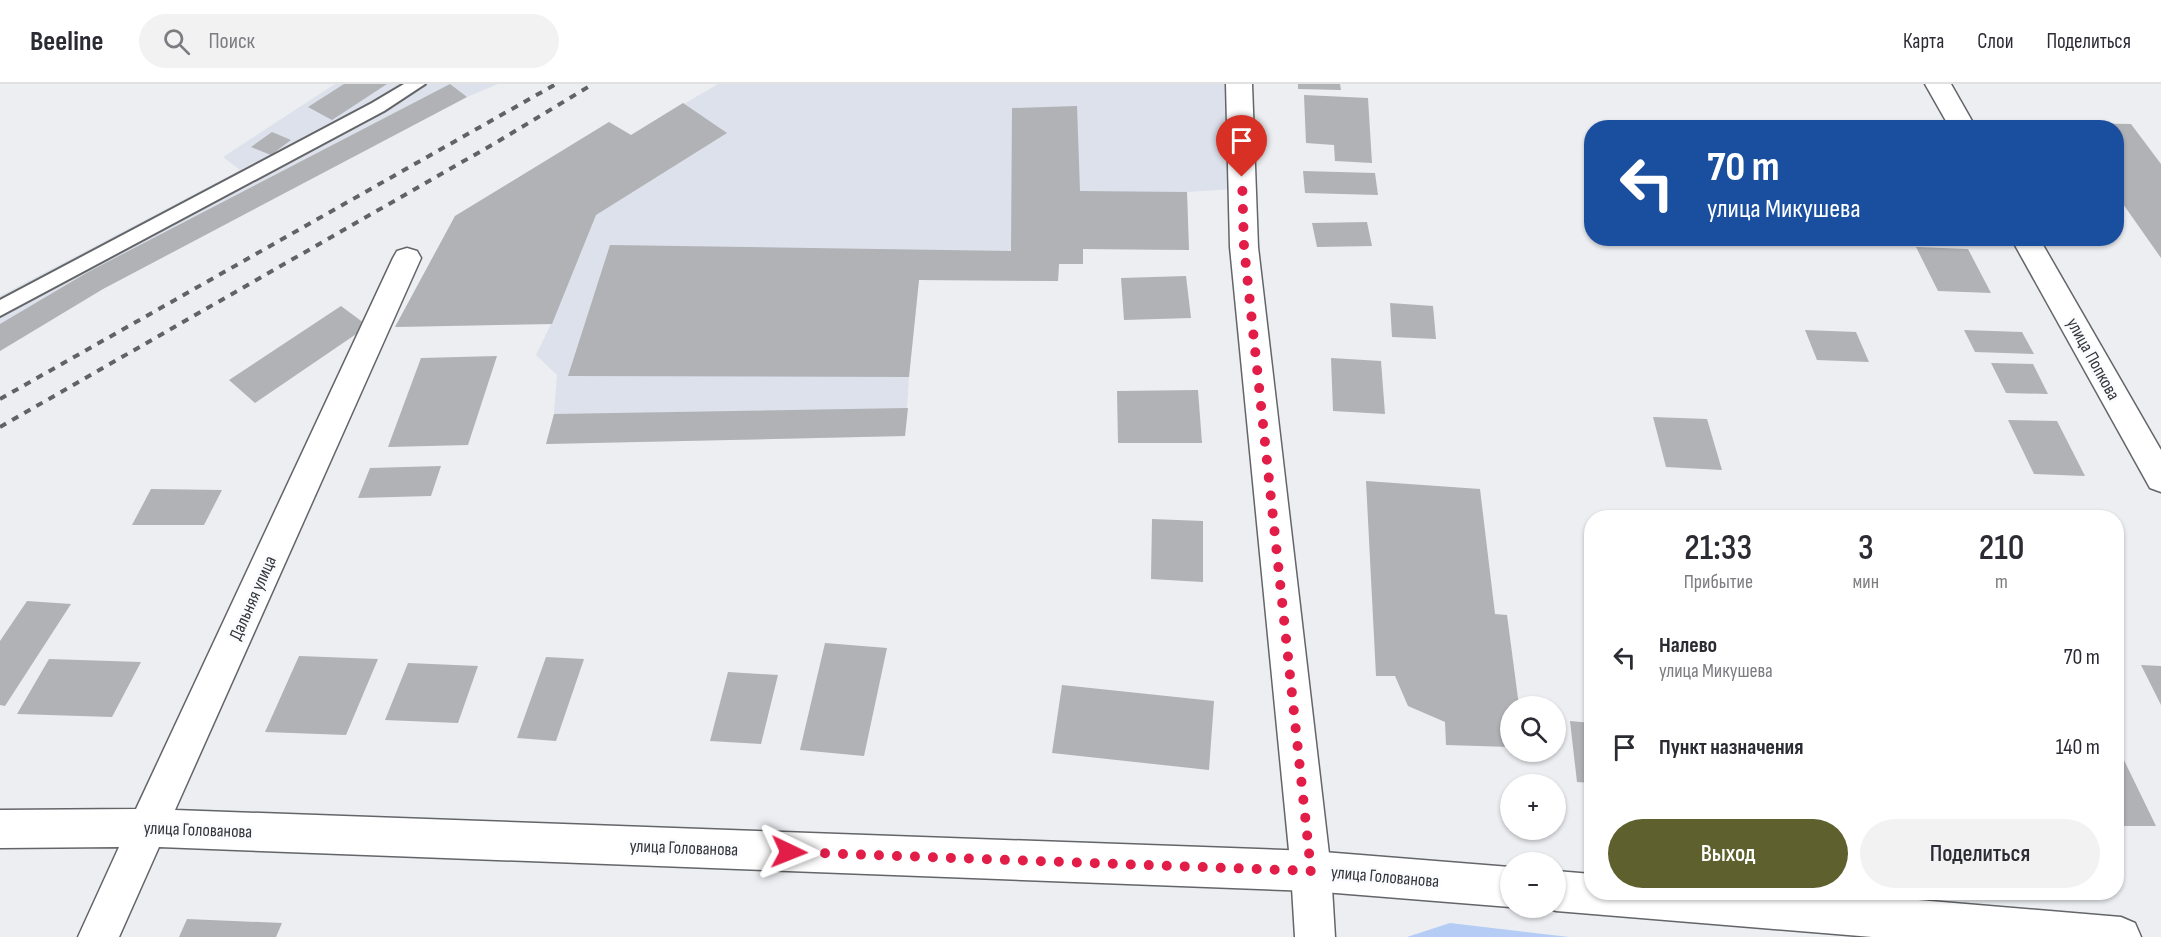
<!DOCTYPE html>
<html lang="ru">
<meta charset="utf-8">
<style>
:root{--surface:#fff;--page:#f2f2f3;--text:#2b2b33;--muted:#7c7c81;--line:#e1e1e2;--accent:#5e602d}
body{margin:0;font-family:"Sofia Sans Condensed",sans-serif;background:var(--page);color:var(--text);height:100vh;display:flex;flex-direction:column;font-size:22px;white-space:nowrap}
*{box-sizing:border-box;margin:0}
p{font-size:20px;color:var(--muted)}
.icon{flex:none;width:33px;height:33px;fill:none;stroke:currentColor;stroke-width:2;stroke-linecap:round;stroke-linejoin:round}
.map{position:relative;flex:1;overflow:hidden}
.side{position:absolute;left:1584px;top:426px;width:540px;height:390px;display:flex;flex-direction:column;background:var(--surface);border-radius:24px;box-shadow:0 2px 4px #0004}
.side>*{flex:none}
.hud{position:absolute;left:1584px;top:36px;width:540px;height:126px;border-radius:24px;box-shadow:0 2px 4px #0004;background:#1a4fa0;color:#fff;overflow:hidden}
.buttons{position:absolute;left:1500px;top:612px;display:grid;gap:12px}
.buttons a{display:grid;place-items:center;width:66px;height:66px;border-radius:50%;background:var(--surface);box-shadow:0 2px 4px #0004;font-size:30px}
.pin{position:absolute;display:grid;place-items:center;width:51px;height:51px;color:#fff;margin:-62px -26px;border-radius:50% 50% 50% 0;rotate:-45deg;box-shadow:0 0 6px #0007}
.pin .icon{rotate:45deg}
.me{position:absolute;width:66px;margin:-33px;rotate:92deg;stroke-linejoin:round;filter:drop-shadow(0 0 4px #0008)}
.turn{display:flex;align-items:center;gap:21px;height:126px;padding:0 24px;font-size:27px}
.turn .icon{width:78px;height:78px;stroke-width:2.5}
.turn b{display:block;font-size:42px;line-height:51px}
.eta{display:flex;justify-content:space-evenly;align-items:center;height:102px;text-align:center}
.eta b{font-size:36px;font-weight:600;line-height:42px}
.action{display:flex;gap:12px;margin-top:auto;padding:12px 24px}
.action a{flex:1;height:69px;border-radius:36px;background:var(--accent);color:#fff;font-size:24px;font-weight:600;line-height:69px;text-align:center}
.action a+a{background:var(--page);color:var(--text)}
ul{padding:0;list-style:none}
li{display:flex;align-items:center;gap:18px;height:90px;padding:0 24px}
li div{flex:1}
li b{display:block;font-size:22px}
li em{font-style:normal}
header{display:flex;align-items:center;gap:36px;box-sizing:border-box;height:84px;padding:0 30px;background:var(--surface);border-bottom:2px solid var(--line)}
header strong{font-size:28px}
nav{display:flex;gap:33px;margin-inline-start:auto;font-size:21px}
.search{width:420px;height:54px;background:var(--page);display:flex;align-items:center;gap:15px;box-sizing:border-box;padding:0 21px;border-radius:33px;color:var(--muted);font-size:22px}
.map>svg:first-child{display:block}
.built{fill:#dce1eb}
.green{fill:#b5ccf5}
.building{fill:#b0b2b6}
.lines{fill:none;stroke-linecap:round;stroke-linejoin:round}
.service-casing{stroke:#636568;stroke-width:4}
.minor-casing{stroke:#636568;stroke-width:3}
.tertiary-casing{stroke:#636568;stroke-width:3}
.service{fill:#fff;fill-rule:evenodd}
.minor{fill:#fff;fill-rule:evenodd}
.tertiary{fill:#fff;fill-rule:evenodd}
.rail{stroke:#616265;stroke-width:4;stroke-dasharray:7 7;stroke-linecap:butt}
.route{stroke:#e11d48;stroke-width:10;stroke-dasharray:0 18}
.labels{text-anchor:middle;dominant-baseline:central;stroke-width:5;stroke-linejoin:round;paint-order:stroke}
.street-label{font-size:18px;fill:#343537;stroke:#fafbfe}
</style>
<header>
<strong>Beeline</strong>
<div class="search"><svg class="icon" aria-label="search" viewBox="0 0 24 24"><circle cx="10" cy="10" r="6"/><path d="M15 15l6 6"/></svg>Поиск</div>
<nav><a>Карта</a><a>Слои</a><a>Поделиться</a></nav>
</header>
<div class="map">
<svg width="2161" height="853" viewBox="0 0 2161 853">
<rect width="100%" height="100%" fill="#eceef2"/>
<g class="built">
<polygon points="335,0 498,0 467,13 103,205 0,267 0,212 240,86 223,73"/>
<polygon points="718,0 1229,0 1233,105 1187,108 1189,166 1083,165 1083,180 1059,180 1058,197 919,196 909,293 905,352 546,360 554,330 557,291 536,271 551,240 395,243 455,132 609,38 631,51"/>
</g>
<polygon class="green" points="1450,839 1569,853 1407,853"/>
<g class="building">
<polygon points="344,0 387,0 332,36 308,23"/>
<polygon points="450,0 467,13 103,205 0,267 0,240 88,188"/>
<polygon points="1298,0 1340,0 1341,6 1298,5"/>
<polygon points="1304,11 1368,14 1372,79 1335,77 1334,61 1306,59"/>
<polygon points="683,19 727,49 596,131 552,240 395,243 455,132 609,38 631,51"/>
<polygon points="1077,22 1080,107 1187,108 1189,166 1083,165 1083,180 1059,180 1058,197 919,196 909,293 568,292 610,161 1011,167 1012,24"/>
<polygon points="2068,39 2131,40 2161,80 2161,174 2116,110 2116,44 2071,44"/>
<polygon points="272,48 291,56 271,71 251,63"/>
<polygon points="1303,87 1375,89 1378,111 1305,109"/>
<polygon points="1367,138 1372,162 1317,163 1312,139"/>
<polygon points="1916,163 1968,165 1991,209 1938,207"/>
<polygon points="1186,192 1191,234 1124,236 1121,194"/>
<polygon points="1390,219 1433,222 1436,255 1392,253"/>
<polygon points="341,222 368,242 255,319 229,296"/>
<polygon points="1805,246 1856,248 1869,278 1817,276"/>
<polygon points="1964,246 2022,248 2034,270 1975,268"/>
<polygon points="497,272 468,361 388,363 421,274"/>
<polygon points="1331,274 1381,277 1385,330 1333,327"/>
<polygon points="1991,279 2033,280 2048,310 2006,309"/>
<polygon points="1198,306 1202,359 1118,359 1117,307"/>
<polygon points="908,324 905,352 546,360 554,330"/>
<polygon points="1653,333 1707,335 1722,386 1666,383"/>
<polygon points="2008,336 2057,337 2085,392 2034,390"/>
<polygon points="441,382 431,412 358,414 370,384"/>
<polygon points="1366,397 1480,405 1495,530 1507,531 1519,622 1510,622 1510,663 1446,661 1445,638 1408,622 1395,592 1376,592"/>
<polygon points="151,405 222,406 204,441 132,441"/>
<polygon points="1152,435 1203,437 1203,498 1151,495"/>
<polygon points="27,517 71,520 5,622 0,621 0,557"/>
<polygon points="825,559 887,564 864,672 800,666"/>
<polygon points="299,572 378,575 346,651 265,648"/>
<polygon points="546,573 584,575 556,657 517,654"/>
<polygon points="49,575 141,578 112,633 17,630"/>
<polygon points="408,579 478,582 458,639 385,636"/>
<polygon points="2141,581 2161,582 2161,621"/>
<polygon points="728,588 778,591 761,660 710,657"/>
<polygon points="1062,601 1214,617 1209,686 1052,669"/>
<polygon points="1570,637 1592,639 1592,699 1577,698"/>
<polygon points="2116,672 2122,672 2156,742 2116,742"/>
<polygon points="187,835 282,839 276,853 179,853"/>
</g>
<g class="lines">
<defs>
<polygon id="service" points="404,0 425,0 384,27 0,232 0,216 372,19"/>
<g id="minor">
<polygon points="1925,0 1951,0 1976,44 1950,44"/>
<polygon points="2011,154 2039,154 2161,366 2161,408 2150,404"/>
<polygon points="407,164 417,167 421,174 175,726 1311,767 1510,783 1510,823 1311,807 159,763 119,853 78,853 119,763 0,764 0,726 136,725 393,174 397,167"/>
<polygon points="1556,787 1592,790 1592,808 1823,808 2121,833 2135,839 2141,853 1872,853 1556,827 1547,824 1556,824"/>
</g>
<polygon id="tertiary" points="1226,0 1252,0 1258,163 1331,787 1335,853 1295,853 1291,787 1230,163"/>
</defs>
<use href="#service" class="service-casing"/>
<use href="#minor" class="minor-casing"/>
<use href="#tertiary" class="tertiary-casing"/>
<use href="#service" class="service"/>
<use href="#minor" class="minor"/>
<use href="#tertiary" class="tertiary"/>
<g class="rail">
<polyline points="0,315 556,0"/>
<polyline points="0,343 497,58 593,0"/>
</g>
</g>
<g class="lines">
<polyline class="route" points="789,768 1311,787 1244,163 1242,93"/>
</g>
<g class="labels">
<g class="street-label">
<text transform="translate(2093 275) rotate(61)">улица Попкова</text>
<text transform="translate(253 514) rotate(-66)">Дальняя улица</text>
<text transform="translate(198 746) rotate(2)">улица Голованова</text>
<text transform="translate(684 764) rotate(2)">улица Голованова</text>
<text transform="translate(1385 793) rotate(5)">улица Голованова</text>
</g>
</g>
</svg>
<div class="buttons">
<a><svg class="icon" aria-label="search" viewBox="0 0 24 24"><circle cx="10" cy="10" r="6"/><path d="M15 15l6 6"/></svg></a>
<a>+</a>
<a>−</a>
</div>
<div class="pin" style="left:1242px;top:93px;background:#d93025"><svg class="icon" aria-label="arrive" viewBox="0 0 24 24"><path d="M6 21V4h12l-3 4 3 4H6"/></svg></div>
<svg class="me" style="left:789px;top:768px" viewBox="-20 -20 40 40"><path d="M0-17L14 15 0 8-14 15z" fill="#e11d48" stroke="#fff" stroke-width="4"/></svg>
<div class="hud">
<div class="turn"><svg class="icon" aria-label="left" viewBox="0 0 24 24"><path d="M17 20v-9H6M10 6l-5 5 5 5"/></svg><div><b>70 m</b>улица Микушева</div></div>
</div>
<section class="side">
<div class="eta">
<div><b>21:33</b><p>Прибытие</p></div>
<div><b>3</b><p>мин</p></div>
<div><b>210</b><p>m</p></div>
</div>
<ul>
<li><svg class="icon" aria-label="left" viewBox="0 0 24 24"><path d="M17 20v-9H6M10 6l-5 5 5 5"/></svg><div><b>Налево</b><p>улица Микушева</p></div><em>70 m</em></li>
<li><svg class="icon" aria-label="arrive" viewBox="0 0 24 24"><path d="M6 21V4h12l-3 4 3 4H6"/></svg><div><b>Пункт назначения</b></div><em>140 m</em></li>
</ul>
<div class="action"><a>Выход</a><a>Поделиться</a></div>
</section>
</div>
